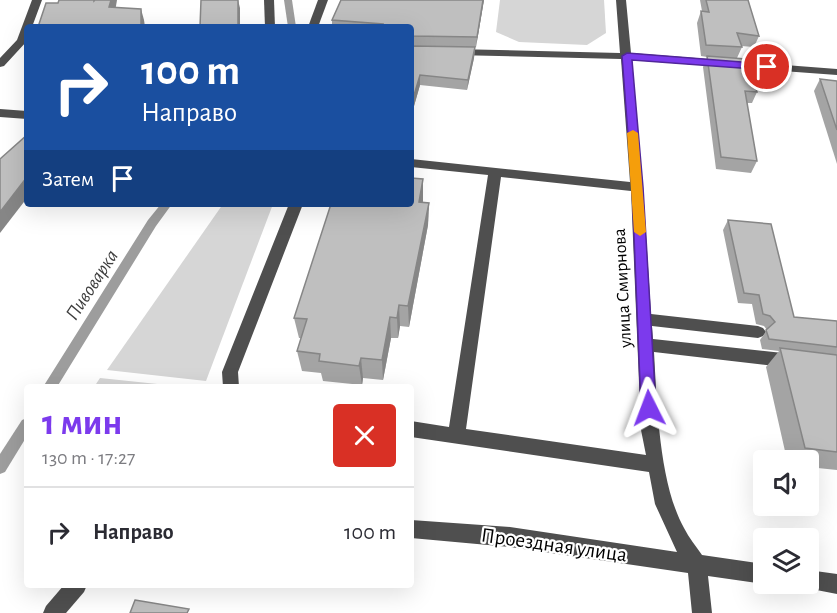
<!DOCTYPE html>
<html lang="ru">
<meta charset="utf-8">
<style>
:root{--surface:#fff;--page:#f7f7f7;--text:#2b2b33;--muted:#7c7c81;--line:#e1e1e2;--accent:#7c3aed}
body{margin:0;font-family:"Alegreya Sans",sans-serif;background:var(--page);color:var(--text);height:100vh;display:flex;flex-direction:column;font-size:22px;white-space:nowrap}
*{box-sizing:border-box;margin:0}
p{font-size:20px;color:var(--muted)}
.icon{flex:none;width:33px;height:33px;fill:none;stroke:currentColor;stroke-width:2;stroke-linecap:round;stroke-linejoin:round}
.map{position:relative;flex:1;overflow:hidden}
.side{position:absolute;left:24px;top:384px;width:390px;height:204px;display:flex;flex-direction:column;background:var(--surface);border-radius:6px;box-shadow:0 6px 24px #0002}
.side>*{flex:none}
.top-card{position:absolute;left:24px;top:24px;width:390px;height:183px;border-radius:6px;box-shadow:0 6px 24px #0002;background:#1a4fa0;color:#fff;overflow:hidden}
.controls{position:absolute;left:753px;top:450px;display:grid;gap:12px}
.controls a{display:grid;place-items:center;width:66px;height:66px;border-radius:6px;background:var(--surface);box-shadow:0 6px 24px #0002;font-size:30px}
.pin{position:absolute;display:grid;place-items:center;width:51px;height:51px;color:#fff;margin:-26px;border:3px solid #fff;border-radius:50%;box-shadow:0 2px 6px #0007}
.me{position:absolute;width:66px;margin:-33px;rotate:357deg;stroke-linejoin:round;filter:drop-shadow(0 0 4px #0008)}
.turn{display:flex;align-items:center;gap:21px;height:126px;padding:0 18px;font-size:27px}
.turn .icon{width:78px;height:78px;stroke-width:2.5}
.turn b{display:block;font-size:42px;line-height:51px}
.then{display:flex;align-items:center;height:57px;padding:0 18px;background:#0003;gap:12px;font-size:22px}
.round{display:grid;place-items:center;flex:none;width:63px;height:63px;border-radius:6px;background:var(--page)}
.summary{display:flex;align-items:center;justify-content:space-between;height:102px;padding:0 18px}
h1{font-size:36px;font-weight:600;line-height:45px;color:var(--accent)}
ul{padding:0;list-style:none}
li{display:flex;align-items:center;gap:18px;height:90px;padding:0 18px;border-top:2px solid var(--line)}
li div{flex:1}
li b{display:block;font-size:22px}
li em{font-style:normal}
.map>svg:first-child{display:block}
.green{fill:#d6d6d6}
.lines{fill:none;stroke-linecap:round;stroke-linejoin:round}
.stream{fill:#9d9d9d;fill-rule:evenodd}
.minor{fill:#4f4f4f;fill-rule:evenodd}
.wall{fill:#a4a4a4}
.shaded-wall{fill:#868686}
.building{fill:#bfbfbf;stroke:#868686;stroke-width:1.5}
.route{fill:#7c3aed;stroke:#51269a;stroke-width:1.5}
.slow{fill:#f59e0b}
.labels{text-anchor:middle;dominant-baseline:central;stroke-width:4.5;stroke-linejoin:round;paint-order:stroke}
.street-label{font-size:18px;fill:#000;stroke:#fff}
.water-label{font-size:20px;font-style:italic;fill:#3e3e3e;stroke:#fff}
.near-street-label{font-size:21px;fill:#000;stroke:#fff}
</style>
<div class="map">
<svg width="837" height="613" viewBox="0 0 837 613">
<rect width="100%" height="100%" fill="#fff"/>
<g class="green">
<polygon points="500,0 604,0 606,33 587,45 519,42 496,32"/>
<polygon points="223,204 273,204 206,381 107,370"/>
<polygon points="100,378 186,387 94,387"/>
</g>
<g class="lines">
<g class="stream">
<polygon points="284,0 292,0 296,27 288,27"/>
<polygon points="161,204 172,204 156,226 57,387 43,387 148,220"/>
<polygon points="27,418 27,436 5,472 0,474 0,454 22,420"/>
</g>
<g class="minor">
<polygon points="32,0 42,0 32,27 27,27 27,41 4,66 0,67 0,58 17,40"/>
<polygon points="264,0 274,0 275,27 265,27"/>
<polygon points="318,0 328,0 318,27 308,27"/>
<path d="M616,0H626L631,53L837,69V75L631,60L643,187L651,314L758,326L763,328L766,332L763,336L758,338L652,326L653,339L792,354L798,356L800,361L798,366L792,368L654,352C657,404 659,483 684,528C689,538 696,546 702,555L764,564V584L708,576L712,613H692L688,573L510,547L411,538V520L510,527L677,552L655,504L649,472L411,437V421L449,427L488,175L411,167V159L630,182L621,59L454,55L449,52L454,49L620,53ZM501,177L631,191L641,430L646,455L466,429Z"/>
<polygon points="0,109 27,111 27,119 0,117"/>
<polygon points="289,204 303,204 238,372 239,387 223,387 222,372"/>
<polygon points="808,570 837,574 837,594 801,587 800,584 808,584"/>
<polygon points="64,585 87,585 84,592 66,613 43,613 46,606"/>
</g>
</g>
<g class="wall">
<polygon points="341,0 484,0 476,47 411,46 411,27 332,27 332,20"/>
<polygon points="700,0 748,0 759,36 754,47 741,46 742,47 737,58 757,92 752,103 747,103 757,161 751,173 716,169 703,67 707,57 701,56 697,23 701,11 702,11"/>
<polygon points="411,46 475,47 474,58 467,90 420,85 412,113 411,113"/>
<polygon points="820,79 837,81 837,164 814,91"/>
<polygon points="423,202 429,203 428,225 409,327 400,326 398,338 391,338 383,380 363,378 362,385 323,381 321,373 302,371 297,351 301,338 299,338 294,318"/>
<polygon points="728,220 794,317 837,321 837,470 808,467 808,460 787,460 766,367 779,351 762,349 760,340 767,330 764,326 756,324 752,304 738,303 723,230"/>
</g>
<g class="shaded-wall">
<polygon points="111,0 117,0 114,18 109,7"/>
<polygon points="238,0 240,8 240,27 238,27"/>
<polygon points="483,0 484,0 476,47 477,37"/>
<polygon points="141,9 144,20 145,27 141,27"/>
<polygon points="475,47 474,58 467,90 468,80"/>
<polygon points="420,75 420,85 412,113 412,102"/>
<polygon points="27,177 27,198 0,233 0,212"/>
<polygon points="423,179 423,201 419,224 419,202"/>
<polygon points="429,203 428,225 409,327 408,306"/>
<polygon points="399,305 400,326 398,338 397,318"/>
<polygon points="390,317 391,338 383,380 382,360"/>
<polygon points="361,358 363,378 362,385 359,366"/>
</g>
<g class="building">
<polygon points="59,0 94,0 94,1 95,0 111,0 109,7 141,9 141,26 131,27 38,27 46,3 58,3"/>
<polygon points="201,0 238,0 238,27 200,27"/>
<polygon points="341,0 483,0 477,37 411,36 411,27 382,27 383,24 332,20"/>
<polygon points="706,0 748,0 759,36 737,33 742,47 706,45 701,11 709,12"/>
<polygon points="411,46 475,47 468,80 420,75 412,102 411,102"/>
<polygon points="707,56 746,59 757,92 745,91 757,161 721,157"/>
<polygon points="820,79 837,81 837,130"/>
<polygon points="27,135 27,177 0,212 0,159"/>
<polygon points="411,178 423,179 419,202 429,203 408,306 399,305 397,318 390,317 382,360 361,358 359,366 319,361 320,354 297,351 307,319 294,318 331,204 411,204"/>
<polygon points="728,220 771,224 794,317 837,321 837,347 769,339 766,330 775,322 770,316 763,314 759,295 744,293"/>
<polygon points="780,348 837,355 837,452 805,448"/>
<polygon points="135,600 189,609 187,613 130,613"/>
</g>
<polygon class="route" points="627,53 767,64 772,67 767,70 632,60 643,187 656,408 654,413 649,415 643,413 641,408 632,187 622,56"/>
<polygon class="slow" points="633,130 638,133 646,232 640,236 634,232 627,133"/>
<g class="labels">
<g class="street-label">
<text transform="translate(623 288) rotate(-93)">улица Смирнова</text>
</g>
<g class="water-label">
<text transform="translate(92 285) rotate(-57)">Пивоварка</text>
</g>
<g class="near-street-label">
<text transform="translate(554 545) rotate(8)">Проездная улица</text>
</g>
</g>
</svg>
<div class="controls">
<a><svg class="icon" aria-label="sound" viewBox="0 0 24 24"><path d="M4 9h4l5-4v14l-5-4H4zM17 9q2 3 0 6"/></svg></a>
<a><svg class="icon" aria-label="layers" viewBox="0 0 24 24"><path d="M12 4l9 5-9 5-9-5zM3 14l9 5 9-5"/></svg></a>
</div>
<div class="pin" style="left:767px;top:67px;background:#d93025"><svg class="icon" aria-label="arrive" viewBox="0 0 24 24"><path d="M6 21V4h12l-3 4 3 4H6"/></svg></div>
<svg class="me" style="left:649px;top:408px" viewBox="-20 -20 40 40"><path d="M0-17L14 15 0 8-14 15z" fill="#7c3aed" stroke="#fff" stroke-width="4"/></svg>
<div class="top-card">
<div class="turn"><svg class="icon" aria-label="right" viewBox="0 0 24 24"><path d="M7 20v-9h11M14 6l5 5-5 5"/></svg><div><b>100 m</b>Направо</div></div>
<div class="then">Затем<svg class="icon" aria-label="arrive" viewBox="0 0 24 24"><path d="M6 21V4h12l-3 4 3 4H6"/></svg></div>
</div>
<section class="side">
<div class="summary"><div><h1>1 мин</h1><p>130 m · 17:27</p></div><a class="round" style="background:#d93025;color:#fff"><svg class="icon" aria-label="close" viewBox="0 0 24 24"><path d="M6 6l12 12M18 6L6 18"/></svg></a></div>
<ul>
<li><svg class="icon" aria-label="right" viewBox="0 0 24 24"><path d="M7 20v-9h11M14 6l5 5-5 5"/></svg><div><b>Направо</b></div><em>100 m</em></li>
</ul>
</section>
</div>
